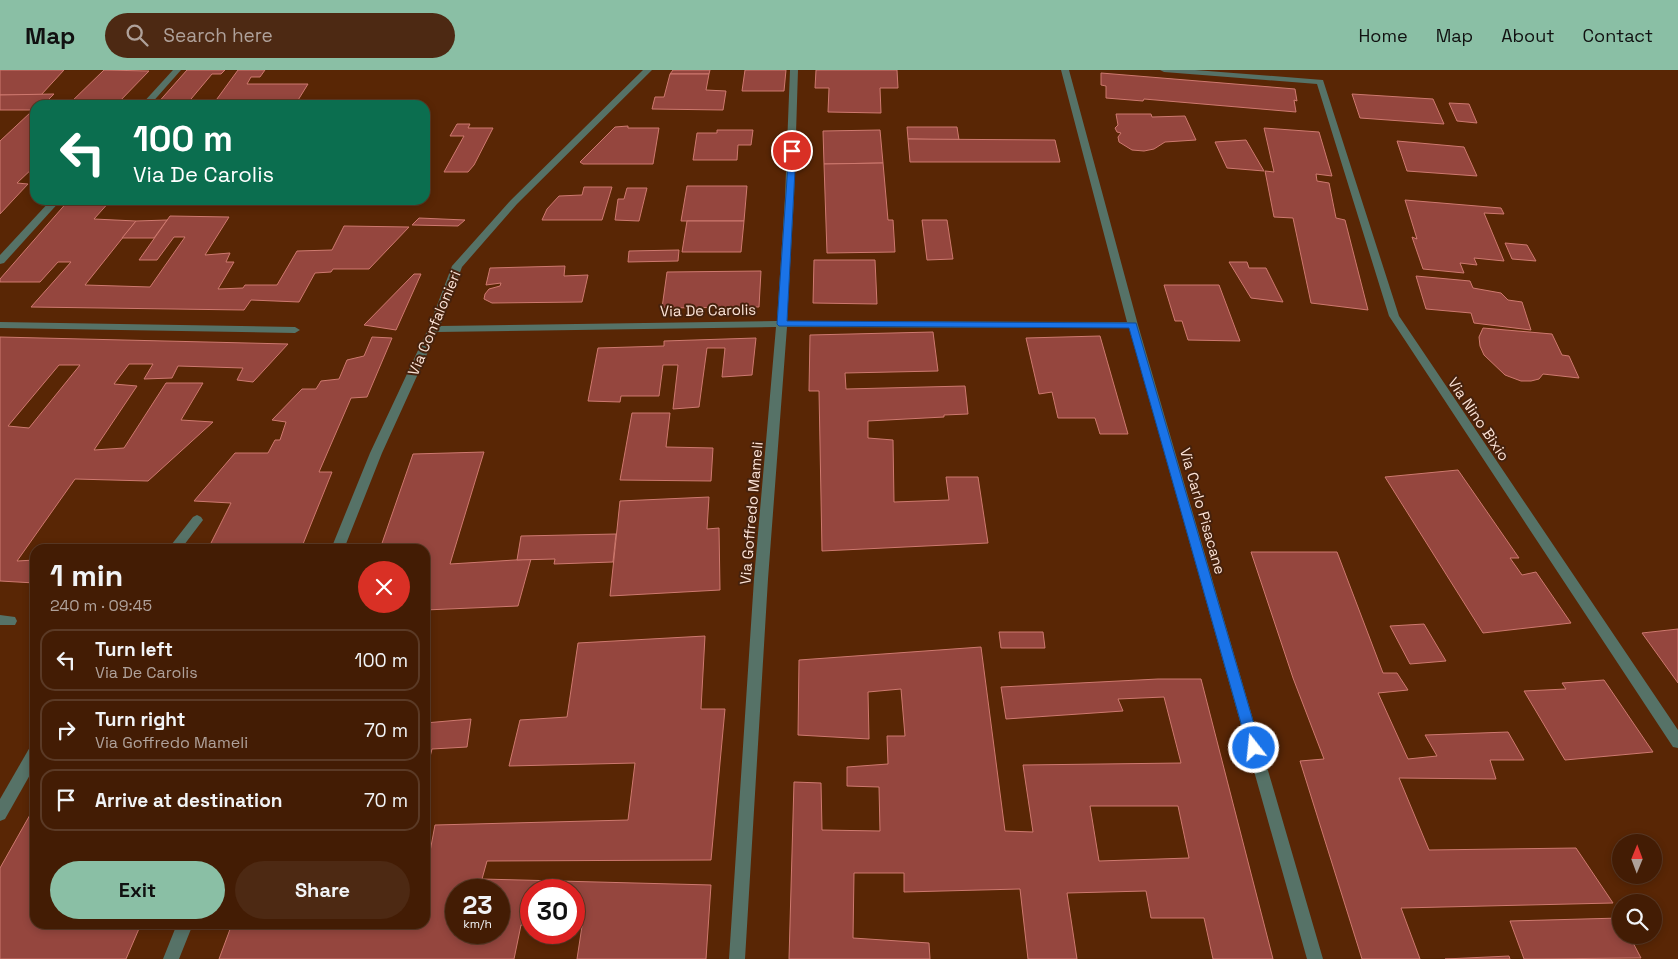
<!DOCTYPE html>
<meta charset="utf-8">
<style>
:root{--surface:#431c04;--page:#4d2913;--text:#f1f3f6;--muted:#afa19a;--line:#5b3a26;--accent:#8abfa5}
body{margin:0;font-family:"Space Grotesk",sans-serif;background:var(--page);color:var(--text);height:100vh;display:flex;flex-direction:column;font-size:19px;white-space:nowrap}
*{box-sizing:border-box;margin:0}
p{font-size:16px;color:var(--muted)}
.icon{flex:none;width:28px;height:28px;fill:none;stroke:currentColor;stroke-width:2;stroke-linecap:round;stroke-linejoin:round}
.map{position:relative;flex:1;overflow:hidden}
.drawer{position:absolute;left:30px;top:474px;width:400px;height:385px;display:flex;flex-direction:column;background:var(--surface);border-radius:15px;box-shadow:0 2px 8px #0003,0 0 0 1px var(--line)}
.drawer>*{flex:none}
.hud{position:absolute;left:30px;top:30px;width:400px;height:105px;border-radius:15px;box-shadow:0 2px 8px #0003,0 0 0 1px var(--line);background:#0b6e4f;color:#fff;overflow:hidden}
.needle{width:32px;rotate:1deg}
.controls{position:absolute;left:1612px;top:764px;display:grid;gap:10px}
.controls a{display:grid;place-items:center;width:50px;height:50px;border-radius:50%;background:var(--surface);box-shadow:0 2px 8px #0003,0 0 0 1px var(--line);font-size:25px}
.speed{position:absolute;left:445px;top:809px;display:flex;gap:10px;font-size:25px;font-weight:700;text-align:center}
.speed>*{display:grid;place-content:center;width:65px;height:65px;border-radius:50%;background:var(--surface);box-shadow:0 2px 8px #0003,0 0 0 1px var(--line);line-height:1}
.speed small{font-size:12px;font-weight:400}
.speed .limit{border:8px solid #d22;background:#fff;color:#111}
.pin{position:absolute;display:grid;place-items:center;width:42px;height:42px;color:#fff;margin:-21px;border:2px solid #fff;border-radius:50%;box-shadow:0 1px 5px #0007}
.me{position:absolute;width:55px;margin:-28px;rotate:344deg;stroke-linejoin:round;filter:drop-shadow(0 0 4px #0008)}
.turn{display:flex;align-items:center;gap:18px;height:105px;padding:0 20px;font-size:22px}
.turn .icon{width:65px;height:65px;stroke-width:2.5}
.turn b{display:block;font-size:35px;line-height:42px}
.round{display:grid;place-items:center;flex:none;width:52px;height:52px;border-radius:26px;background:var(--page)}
.head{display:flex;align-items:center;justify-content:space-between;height:85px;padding:0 20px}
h1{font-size:30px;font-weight:600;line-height:38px}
.cta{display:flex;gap:10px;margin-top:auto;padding:10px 20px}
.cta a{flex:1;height:58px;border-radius:30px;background:var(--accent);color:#111;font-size:20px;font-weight:600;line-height:58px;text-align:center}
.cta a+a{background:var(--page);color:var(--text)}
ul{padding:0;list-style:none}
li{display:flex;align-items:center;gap:15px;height:62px;margin:0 10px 8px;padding:0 10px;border:2px solid var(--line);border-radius:15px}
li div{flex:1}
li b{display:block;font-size:19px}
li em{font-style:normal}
header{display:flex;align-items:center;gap:30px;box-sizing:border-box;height:70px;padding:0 25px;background:var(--accent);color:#111}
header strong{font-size:24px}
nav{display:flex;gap:28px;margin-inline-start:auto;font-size:18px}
.search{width:350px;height:45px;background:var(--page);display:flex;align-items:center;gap:12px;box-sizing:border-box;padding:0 18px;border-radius:28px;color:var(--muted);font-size:19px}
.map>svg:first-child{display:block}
.building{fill:#95463e;stroke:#ce796f;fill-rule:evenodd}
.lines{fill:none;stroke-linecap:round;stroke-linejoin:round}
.street{fill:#567267;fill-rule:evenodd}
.route{fill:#1a73e8;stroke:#114b97}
.labels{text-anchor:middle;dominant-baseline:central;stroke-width:4;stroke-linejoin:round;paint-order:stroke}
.street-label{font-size:15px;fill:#fce3d7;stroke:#46210c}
</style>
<header>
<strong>Map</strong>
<div class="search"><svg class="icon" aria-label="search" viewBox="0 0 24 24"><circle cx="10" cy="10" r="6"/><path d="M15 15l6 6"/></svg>Search here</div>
<nav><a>Home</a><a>Map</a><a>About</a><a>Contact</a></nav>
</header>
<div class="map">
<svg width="1678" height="889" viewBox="0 0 1678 889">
<rect width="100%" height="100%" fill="#592605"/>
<g class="building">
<polygon points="0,0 64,0 41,25 0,25"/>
<polygon points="104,0 149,1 116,35 68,35"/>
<polygon points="187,0 225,0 221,4 212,4 186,35 156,35"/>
<polygon points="238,0 265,0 260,7 251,7 247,14 308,14 295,35 214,33"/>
<polygon points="673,0 710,0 709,4 670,4"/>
<polygon points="745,0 786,0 784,21 742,21"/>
<polygon points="816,0 897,0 898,18 880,18 881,43 828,42 829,18 815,18"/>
<polygon points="1101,3 1295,19 1297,31 1294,30 1296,42 1144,29 1143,31 1106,28 1106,16 1101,15"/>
<polygon points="670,4 709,4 706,20 726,21 723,40 652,39 655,27 664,27"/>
<polygon points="54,24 43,35 35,35 35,40 0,40 0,25"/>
<polygon points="1352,24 1433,29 1444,54 1360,48"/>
<polygon points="226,33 285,35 224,35"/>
<polygon points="1449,33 1469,34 1477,53 1457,51"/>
<polygon points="31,42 35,42 35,96 17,113 28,114 0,144 0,71"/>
<polygon points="1116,44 1151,44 1152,47 1185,46 1196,70 1165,72 1154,79 1144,81 1132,80 1119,72 1118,67 1121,63 1117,62 1115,58 1118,55"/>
<polygon points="457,54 470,54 468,58 493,58 474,95 468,102 444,102 464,66 450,66"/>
<polygon points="628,56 628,58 659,58 653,94 583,94 580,92 615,57"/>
<polygon points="907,57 957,57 959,70 908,69"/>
<polygon points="1264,58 1319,62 1332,106 1316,104 1317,111 1329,113 1336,148 1345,150 1368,240 1311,233 1293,148 1274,147 1265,101 1274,102"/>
<polygon points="717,60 753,60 751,75 738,75 737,90 693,90 697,63 717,63"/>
<polygon points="880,60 883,93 824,94 823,61"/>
<polygon points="908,69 1055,70 1060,92 910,92"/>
<polygon points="1246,70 1264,101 1227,98 1215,72"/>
<polygon points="1397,71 1464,77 1477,106 1407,101"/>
<polygon points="883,93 888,150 893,150 895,182 827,183 824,94"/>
<polygon points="687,116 747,116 744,151 681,151"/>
<polygon points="584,117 612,117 602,150 542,150 547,139 559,126 582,125"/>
<polygon points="627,118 647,118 639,151 615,150 618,129 624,129"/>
<polygon points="69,130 111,130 94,149 136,151 85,215 150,217 185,167 174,167 157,190 139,190 170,146 229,147 205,185 230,183 226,192 234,192 218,219 243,218 245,215 277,215 297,181 332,180 344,156 409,157 369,199 333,199 331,202 315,203 299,232 251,230 244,240 31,237 71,192 58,192 40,212 0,212 0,209"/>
<polygon points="1405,130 1501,138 1504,144 1484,143 1504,191 1474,188 1477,195 1460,193 1464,203 1423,199 1412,167 1417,169"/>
<polygon points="419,148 465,150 458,156 412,155"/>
<polygon points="167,150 154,168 122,168 136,151"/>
<polygon points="922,150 947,150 953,189 927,190"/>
<polygon points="687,151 744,151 741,182 682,182"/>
<polygon points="1505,173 1527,175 1536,191 1512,189"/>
<polygon points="679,180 678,191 628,192 629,181"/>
<polygon points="814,190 875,190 877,234 813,233"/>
<polygon points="1229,192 1247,192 1249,198 1266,198 1283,232 1251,228"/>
<polygon points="565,196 564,206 588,205 582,232 492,233 484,229 485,224 489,219 500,216 501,213 486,215 490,198"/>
<polygon points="761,201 759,237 662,238 667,202"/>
<polygon points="414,204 421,204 396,260 364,255"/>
<polygon points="1416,206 1470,211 1473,218 1501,223 1508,230 1522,232 1531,260 1474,253 1471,243 1426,239"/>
<polygon points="1164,215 1219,215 1240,271 1188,270 1182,251 1175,251"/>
<polygon points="1483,258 1552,264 1562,285 1569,286 1579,308 1543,304 1539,309 1531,311 1521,311 1505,305 1484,285 1480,276 1479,267"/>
<polygon points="933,262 938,301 845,303 846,319 965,316 968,344 944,345 944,347 868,351 868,368 893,370 894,432 949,430 946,407 978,407 988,473 822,481 819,321 809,321 810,265"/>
<polygon points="1100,266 1128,364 1100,364 1095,348 1058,348 1052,322 1039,324 1026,268"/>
<path d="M0,267L288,274L253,312L237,310L243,298L178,296L172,308L144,309L153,294H129L114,314L137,316L94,380L124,378L166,313H203L181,350L213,352L148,411L75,409L17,491L35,490V513L0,511ZM59,295H80L29,358L8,356Z"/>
<polygon points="372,267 392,268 367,327 351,328 319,402 332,402 301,479 208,479 231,433 194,431 235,383 268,383 275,370 280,370 286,352 272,350 302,319 316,319 321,311 339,309 347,290 364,286"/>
<polygon points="756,268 752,305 722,307 725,278 707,278 699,337 673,339 678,295 663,295 659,326 621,326 620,332 588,331 598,278 664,276 664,271"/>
<polygon points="632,343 670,343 666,377 713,378 711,411 620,410"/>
<polygon points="484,382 450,494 531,489 518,536 425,540 425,479 380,479 413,384"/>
<polygon points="1458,400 1519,488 1510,488 1522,505 1536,502 1571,553 1483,563 1385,407"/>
<polygon points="709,427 707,459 719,458 720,520 610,526 620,431"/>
<polygon points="616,464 613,492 554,494 555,489 517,490 521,466"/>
<polygon points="1251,482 1337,482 1383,603 1397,603 1408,620 1378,623 1408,689 1437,686 1425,665 1508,662 1524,690 1490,690 1496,709 1399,708 1429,780 1576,778 1613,833 1401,838 1420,889 1362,889 1300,691 1324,689 1293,608"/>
<polygon points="1424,554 1446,591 1410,594 1390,556"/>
<polygon points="1678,559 1678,613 1642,563"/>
<polygon points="999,562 1043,562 1045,578 1001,578"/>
<path d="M705,566L701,639H725L711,790L487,791L482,809L711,815L706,889H577L582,856H574V820H531V855H521L514,889H219L232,854H425V787H429L435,755L628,750L635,693L509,696L520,650L567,647L578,573ZM456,820H499V862H456Z"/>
<path d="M981,577L1005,761L1033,762L1023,695L1181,693L1164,627L1118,629L1123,641L1006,649L1001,617L1158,609H1201L1273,889H1213L1204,848H1151L1146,821L1067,823L1077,889H1028L1020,819L904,822V803H854L853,868L929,873L930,889H789L794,712L821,713L822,760L880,761L879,717L847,716V697L888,694L887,666H905L901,619L868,622L869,669L798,665L799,590ZM1090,736H1178L1189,788L1099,791Z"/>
<polygon points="1604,610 1653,682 1565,690 1524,621 1566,619 1562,613"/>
<polygon points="471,649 467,677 432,679 425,707 425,653"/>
<polygon points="35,736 35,854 141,854 126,889 0,889 0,798"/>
<polygon points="1620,848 1621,865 1629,865 1641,888 1524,889 1510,851"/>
<polygon points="1509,886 1510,889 1445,889"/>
</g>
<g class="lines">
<g class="street">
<polygon points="173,0 181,0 150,35 141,35"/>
<polygon points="643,0 652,0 517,134 462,197 440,256 777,251 785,127 790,0 798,0 794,127 787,251 1127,252 1061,0 1069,0 1138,255 1323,889 1307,889 1129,258 787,257 768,509 745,889 729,889 754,509 776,257 437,262 382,383 344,479 331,479 370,383 428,259 452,196 511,130"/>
<polygon points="1160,0 1195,0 1323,10 1399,246 1678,660 1678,678 1673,677 1389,246 1317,14 1164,2"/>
<polygon points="51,130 61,130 4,193 0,194 0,185"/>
<polygon points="0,252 295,257 300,260 295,263 0,258"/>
<polygon points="197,445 201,447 203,450 181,479 168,479 193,447"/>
<polygon points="0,545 15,547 17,551 15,555 0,555"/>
<polygon points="35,675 35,696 5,749 0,751 0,729 30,677"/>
<polygon points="177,854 193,854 179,889 163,889"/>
</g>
</g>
<polygon class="route" points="789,80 796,81 787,251 1136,253 1261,678 1259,682 1254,684 1250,682 1248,678 1129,258 779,256 777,254"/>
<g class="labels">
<g class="street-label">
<text transform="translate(708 240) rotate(-1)">Via De Carolis</text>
<text transform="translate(434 253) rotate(-67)">Via Confalonieri</text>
<text transform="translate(1479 349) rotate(56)">Via Nino Bixio</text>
<text transform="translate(1203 441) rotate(74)">Via Carlo Pisacane</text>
<text transform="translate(751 443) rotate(-85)">Via Goffredo Mameli</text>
</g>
</g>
</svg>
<div class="controls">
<a><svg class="needle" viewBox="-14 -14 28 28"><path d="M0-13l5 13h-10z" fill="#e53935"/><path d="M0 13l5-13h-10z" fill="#afa19a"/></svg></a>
<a><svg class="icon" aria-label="search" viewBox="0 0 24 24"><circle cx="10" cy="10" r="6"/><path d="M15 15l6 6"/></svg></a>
</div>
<div class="speed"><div>23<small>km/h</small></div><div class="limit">30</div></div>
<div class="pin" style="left:792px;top:81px;background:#d93025"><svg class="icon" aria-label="arrive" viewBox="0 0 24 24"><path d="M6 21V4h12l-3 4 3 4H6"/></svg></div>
<svg class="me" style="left:1254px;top:678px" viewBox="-20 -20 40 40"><circle r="17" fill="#1a73e8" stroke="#fff" stroke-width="3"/><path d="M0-11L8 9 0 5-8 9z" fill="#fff"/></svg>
<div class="hud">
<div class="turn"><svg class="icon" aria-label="left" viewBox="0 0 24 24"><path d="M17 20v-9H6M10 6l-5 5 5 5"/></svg><div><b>100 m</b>Via De Carolis</div></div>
</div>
<section class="drawer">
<div class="head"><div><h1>1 min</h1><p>240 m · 09:45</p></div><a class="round" style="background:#d93025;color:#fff"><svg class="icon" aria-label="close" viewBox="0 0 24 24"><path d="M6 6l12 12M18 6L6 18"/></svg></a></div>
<ul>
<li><svg class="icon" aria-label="left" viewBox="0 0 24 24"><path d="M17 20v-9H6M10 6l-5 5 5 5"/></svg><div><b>Turn left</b><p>Via De Carolis</p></div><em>100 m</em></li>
<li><svg class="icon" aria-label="right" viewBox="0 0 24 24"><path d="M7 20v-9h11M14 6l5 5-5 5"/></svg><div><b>Turn right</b><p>Via Goffredo Mameli</p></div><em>70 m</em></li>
<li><svg class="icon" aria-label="arrive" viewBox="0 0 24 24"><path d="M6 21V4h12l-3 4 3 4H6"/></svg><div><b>Arrive at destination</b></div><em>70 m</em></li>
</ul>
<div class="cta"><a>Exit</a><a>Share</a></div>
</section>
</div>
